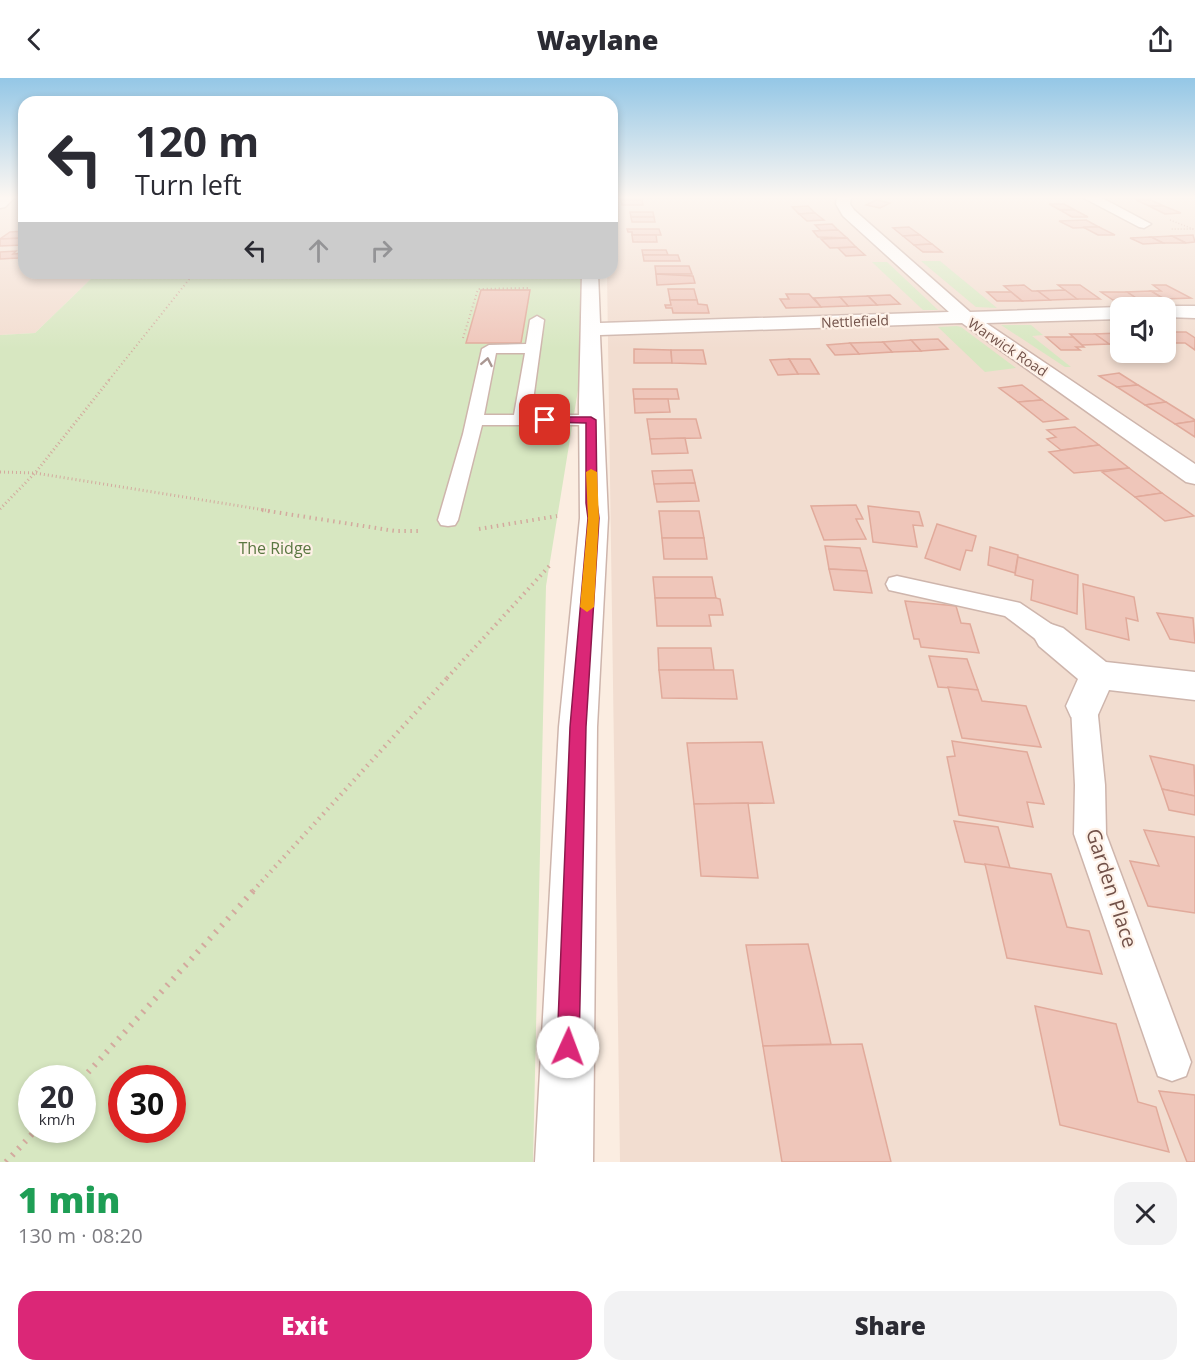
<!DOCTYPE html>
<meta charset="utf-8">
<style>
:root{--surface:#fff;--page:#f2f2f3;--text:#2b2b33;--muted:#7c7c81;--accent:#db2777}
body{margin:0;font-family:"Open Sans",sans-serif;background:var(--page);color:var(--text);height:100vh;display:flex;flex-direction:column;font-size:22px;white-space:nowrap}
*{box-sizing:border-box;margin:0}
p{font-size:20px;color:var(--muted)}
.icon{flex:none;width:33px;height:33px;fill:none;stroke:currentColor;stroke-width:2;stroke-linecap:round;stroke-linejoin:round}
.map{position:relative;height:1084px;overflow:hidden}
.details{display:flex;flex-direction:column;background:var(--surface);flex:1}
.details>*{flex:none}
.hud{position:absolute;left:18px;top:18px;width:600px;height:183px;border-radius:18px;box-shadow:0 3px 9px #0003;background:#fff;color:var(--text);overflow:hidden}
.buttons{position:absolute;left:1110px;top:219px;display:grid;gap:12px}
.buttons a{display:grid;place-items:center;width:66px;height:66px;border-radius:12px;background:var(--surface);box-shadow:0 3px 9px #0003;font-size:30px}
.speed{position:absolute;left:18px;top:987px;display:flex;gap:12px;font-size:30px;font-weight:700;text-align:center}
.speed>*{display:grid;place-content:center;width:78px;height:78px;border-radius:50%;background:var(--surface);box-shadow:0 3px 9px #0003;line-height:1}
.speed small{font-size:15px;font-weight:400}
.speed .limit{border:9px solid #d22;background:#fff;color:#111}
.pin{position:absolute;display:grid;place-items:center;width:51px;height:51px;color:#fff;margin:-26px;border-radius:12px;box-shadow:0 3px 9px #0006}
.me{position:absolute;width:66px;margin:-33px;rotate:2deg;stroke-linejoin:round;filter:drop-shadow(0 0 4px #0008)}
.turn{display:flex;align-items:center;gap:21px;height:126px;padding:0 18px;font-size:27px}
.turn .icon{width:78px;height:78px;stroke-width:2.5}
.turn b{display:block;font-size:42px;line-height:51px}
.lanes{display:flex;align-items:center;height:57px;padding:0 18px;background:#0003;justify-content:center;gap:30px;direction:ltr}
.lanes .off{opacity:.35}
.round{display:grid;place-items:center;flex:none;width:63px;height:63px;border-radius:18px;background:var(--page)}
.overview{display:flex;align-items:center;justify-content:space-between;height:102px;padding:0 18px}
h1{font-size:36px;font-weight:800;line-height:45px;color:#1e9e55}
.action{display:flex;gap:12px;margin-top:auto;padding:12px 18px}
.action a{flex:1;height:69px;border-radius:18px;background:var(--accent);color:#fff;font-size:24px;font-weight:800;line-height:69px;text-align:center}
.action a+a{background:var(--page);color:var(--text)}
header{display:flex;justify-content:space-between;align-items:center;height:78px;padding:0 18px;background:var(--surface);font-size:27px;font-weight:800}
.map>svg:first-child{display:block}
.residential{fill:#f2ddd0;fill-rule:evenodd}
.green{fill:#d7e7c1;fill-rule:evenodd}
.building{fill:#efc6ba;stroke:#e1aa9b;stroke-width:1.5}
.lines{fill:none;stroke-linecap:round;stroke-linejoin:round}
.service-casing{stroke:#ceb5ac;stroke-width:3}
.minor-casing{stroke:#ceb5ac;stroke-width:3}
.path-far5{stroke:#d3aa9e;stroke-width:1.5;stroke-dasharray:1 2;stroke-linecap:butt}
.path-far4{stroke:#d3aa9e;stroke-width:2;stroke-dasharray:1 3;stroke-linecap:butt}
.path-far3{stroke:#d3aa9e;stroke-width:3;stroke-dasharray:1 3;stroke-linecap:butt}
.path-far2{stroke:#d3aa9e;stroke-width:4;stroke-dasharray:1.5 4.5;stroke-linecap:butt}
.path-far1{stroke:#d3aa9e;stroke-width:4.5;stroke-dasharray:1.5 5;stroke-linecap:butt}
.path{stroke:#d3aa9e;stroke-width:6;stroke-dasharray:2 7;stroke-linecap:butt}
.service{fill:#fff;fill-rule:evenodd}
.minor{fill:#fff;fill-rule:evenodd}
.oneway{stroke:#aa9792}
.route{fill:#db2777;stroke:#8e194d;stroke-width:1.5}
.slow{fill:#f59e0b}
.labels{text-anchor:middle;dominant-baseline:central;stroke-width:4.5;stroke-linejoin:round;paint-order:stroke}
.far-street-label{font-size:14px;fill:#715149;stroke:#fef1e7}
.park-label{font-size:16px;fill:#5b7742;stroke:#fef1e7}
.near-street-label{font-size:20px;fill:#715149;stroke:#fef1e7}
</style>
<header><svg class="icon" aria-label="back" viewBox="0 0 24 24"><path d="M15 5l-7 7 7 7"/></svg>Waylane<svg class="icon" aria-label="share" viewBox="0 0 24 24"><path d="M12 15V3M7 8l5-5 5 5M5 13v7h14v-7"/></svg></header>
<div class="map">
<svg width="1195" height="1084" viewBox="0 0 1195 1084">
<rect width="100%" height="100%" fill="#fbede1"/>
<g class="residential">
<polygon points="0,119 24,119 24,195 97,195 35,255 0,257"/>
<path d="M612,119H1195V1084H620L607,195H612ZM1120,230H1166V274H1120Z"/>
</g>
<g class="green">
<polygon points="921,183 940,183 997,230 976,229"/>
<polygon points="872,184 887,184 938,232 923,232"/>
<path d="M97,195H580L586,263L546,508L533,1084H0V257L35,255ZM32,1000H82V1052H32ZM122,1000H172V1052H122Z"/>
<polygon points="1001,247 1031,247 1043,257 1032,258 1071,289 1065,289"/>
<polygon points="957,248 961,249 1016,290 985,294 938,249"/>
</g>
<g class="building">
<polygon points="621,122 642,122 643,127 622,127"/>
<polygon points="876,122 890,125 880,130 866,127"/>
<polygon points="1136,122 1151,122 1164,128 1149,128"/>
<polygon points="1049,126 1064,126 1075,132 1060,132"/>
<polygon points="808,128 815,135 799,136 792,129"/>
<polygon points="1149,128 1164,128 1181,135 1165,136"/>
<polygon points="1060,132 1075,132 1088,139 1072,139"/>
<polygon points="630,134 653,134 654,139 631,139"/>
<polygon points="815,135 824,142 807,143 799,136"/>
<polygon points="631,139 654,139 655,144 632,144"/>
<polygon points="1086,142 1099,149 1073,150 1059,143"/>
<polygon points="832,146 838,152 821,153 815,147"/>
<polygon points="909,149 920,157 903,158 893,150"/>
<polygon points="1083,149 1099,149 1115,157 1098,157"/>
<polygon points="627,151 659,151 661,157 632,157 632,154 628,154"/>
<polygon points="838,152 847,160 818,159 813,153"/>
<polygon points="24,153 24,160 0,161 10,154"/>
<polygon points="632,157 656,157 657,164 633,164"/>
<polygon points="920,157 932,166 914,167 903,158"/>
<polygon points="1193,157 1195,164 1186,165 1172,158"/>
<polygon points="1172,158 1186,165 1163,165 1151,159"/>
<polygon points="1151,159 1163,165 1143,166 1130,160"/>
<polygon points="24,160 23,167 0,168 0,161"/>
<polygon points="847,160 856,169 830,170 821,161"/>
<polygon points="932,166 942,174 923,174 914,167"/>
<polygon points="856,169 865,177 846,178 838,170"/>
<polygon points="642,172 666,172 668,177 643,177"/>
<polygon points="16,173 13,176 24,175 18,180 0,181 0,174"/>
<polygon points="643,177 678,177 680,183 644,183"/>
<polygon points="655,188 689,188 692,196 656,196"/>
<polygon points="656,196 693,198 695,205 657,207"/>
<polygon points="1024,207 1032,213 1038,213 1050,222 1022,223 1004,208"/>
<polygon points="1058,207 1080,207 1100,221 1077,221"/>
<polygon points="1153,207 1166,207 1191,220 1164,221 1151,213 1161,213"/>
<polygon points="668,211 694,211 697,222 670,222"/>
<polygon points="481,212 530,212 521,265 466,265"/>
<polygon points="1065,212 1077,221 1050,222 1038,213"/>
<polygon points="1151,213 1164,221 1139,222 1127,214"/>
<polygon points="987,214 1011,214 1022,223 997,223"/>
<polygon points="1101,214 1127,214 1139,222 1113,222"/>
<polygon points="786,216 809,216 821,229 786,230 780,221 789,221"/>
<polygon points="890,217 900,226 877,227 868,218"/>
<polygon points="868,218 877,227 848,228 840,219"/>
<polygon points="840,219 848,228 821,229 814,220"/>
<polygon points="670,222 697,222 698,226 707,227 709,235 673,235 672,230 666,230 665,227 671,227"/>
<polygon points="1166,254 1186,254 1195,260 1195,272 1185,265 1173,265 1166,260"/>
<polygon points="1120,255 1120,266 1109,266 1095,256"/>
<polygon points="1070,256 1095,256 1109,266 1082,267"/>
<polygon points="1046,259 1073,259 1084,269 1076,269 1080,272 1061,272"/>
<polygon points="938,261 948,271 921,273 911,262"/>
<polygon points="911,262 921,273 892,274 883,264"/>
<polygon points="883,264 892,274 859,276 850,265"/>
<polygon points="850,265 859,276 835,277 827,267"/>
<polygon points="634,271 671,272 672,285 634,285"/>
<polygon points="671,272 703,272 706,286 672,285"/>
<polygon points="789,281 810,281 819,296 798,296"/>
<polygon points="789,281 798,296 778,297 770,282"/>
<polygon points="1119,295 1138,307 1117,309 1099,298"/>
<polygon points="1022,307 1042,322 1018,324 999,310"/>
<polygon points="1138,307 1166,324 1145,327 1117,309"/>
<polygon points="633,311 677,311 679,321 634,321"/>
<polygon points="634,321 668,321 670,334 635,335"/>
<polygon points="1042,322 1068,341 1043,344 1018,324"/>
<polygon points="1166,324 1195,342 1195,343 1175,346 1145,327"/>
<polygon points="647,341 696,341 701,360 650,361"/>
<polygon points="1195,343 1195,359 1175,346"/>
<polygon points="1075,349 1099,367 1061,372 1047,361 1056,359 1047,352"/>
<polygon points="685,360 688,375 652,376 650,361"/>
<polygon points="1099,367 1129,390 1074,395 1049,374"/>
<polygon points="1129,390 1162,415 1135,419 1102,394"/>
<polygon points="692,392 695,405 654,406 652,393"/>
<polygon points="695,405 699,423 657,424 654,406"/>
<polygon points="1162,415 1169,420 1194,438 1165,443 1135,419"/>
<polygon points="856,427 863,441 856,441 866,461 824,462 811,428"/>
<polygon points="868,428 919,434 923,448 913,447 917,469 873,464"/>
<polygon points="659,433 699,433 704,460 662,460"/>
<polygon points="937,446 976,458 972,473 966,472 960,492 925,480"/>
<polygon points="662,460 704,460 707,481 664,481"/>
<polygon points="825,468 860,470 867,493 829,491"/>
<polygon points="990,469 1018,477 1015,495 988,487"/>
<polygon points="1018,479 1078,497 1077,536 1031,522 1033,502 1015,497"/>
<polygon points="829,491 867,493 872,515 834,512"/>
<polygon points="653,499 712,499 716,520 655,520"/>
<polygon points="1083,506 1134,519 1138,543 1126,540 1129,562 1086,551"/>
<polygon points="655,520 716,520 720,521 723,537 709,537 711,548 657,548"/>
<polygon points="905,523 956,528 961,545 970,546 979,575 921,569 919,561 914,561"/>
<polygon points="1157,535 1193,540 1195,565 1170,561"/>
<polygon points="658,570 711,570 714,592 659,592"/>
<polygon points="929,578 967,581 978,612 938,609"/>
<polygon points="659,592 733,592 737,621 662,620"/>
<polygon points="948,609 978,612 982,623 1026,628 1041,669 962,660"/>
<polygon points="952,663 1027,674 1044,726 1027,724 1033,749 959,737 947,679 955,678"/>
<polygon points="762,664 774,725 694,726 687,665"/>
<polygon points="1150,678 1194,687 1195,718 1162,711"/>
<polygon points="1162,711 1195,718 1195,737 1169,732"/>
<polygon points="748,725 758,800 701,798 694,726"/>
<polygon points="954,743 998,749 1010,790 965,784"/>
<polygon points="1144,752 1195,759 1195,835 1148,828 1130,783 1159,788"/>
<polygon points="985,786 1051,796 1067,849 1089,853 1102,896 1007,880"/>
<polygon points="808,866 831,966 763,968 746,867"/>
<polygon points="1035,928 1116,946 1138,1024 1156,1029 1169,1074 1060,1047"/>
<polygon points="862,966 891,1084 782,1084 763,968"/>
<polygon points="1159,1013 1195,1017 1195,1084 1187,1084"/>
</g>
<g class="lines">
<defs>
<g id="service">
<path d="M537,238L544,242L531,337H591L597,338L600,342L597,346L591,347H482L458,442L455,447L448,448L441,447L438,442L463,356L482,271L489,267L526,266L530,242ZM496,275H525L514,337H484Z"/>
<polygon points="897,498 1020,525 1060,552 1063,559 1060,566 1051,568 1042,566 1005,538 889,512 886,506 889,500"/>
<polygon points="1084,617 1094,620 1097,628 1105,707 1106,756 1191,984 1186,998 1172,1003 1158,998 1153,984 1074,756 1075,707 1071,628 1074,620"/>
</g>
<g id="minor">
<polygon points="0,119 15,119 5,129 0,130"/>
<polygon points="837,119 851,119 850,126 854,132 970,234 1120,229 1121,230 1120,241 986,245 1195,386 1195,406 1186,404 962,245 600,257 608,440 597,649 593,1084 535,1084 559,649 580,440 579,324 582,195 598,195 600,245 949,234 843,138 836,126"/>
<polygon points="1082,119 1100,119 1151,146 1144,150 1139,149"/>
<polygon points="1166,228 1195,228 1195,240 1166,239 1166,230 1161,230"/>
<polygon points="1051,546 1063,550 1106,584 1195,594 1195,622 1109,612 1097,639 1084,643 1071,639 1066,628 1078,601 1039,568 1034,559 1039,550"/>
</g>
</defs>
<use href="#service" class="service-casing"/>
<use href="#minor" class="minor-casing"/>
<g class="path-far5">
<polyline points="1170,142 1193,151 1171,151"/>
<polyline points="190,200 194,195"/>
</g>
<g class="path-far4">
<polyline points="463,260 478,211 529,210"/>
<polyline points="109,302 191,199"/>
</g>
<g class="path-far3">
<polyline points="0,394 35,395 271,433"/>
<polyline points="0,431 35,395 110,301"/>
</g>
<g class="path-far2">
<polyline points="262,432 395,453 421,453"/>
<polyline points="479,451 557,438"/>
<polyline points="447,600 552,485"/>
</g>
<polyline class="path-far1" points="253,813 449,598"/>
<g class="path">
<polyline points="82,1001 255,811"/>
<polyline points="6,1084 36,1052"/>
</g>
<use href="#service" class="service"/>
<use href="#minor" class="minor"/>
</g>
<defs><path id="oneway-chevron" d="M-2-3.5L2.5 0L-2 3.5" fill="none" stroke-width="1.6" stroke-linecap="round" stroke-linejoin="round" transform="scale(1.5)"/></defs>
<use class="oneway" href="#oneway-chevron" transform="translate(487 284) rotate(-79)"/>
<linearGradient id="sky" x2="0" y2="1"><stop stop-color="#94c7e6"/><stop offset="0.44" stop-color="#fdf7f2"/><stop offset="1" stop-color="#fdf7f2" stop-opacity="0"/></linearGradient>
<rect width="1195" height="271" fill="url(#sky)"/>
<polygon class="route" points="541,339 591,339 596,342 597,425 599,440 586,649 579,969 575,977 568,980 560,977 557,969 570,649 588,440 586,425 586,345 545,344 541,344"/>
<polygon class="slow" points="591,391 597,394 599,440 594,529 587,534 580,529 588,440 586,394"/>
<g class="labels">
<g class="far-street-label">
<text transform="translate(855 243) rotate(-2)">Nettlefield</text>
<text transform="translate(1008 269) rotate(34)">Warwick Road</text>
</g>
<g class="park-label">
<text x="275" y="470">The Ridge</text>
</g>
<g class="near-street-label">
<text transform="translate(1112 810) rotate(72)">Garden Place</text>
</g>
</g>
</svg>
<div class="buttons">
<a><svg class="icon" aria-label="sound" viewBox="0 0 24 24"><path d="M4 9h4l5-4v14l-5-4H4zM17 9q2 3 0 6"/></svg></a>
</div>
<div class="speed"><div>20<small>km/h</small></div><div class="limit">30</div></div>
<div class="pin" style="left:545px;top:342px;background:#d93025"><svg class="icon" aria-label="arrive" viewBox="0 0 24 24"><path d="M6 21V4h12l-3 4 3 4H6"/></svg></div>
<svg class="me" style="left:568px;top:969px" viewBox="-20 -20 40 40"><circle r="19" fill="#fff"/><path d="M0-13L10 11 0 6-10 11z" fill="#db2777"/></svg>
<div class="hud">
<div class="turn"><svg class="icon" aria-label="left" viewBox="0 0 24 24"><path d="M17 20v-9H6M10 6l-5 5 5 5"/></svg><div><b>120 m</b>Turn left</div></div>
<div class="lanes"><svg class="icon" aria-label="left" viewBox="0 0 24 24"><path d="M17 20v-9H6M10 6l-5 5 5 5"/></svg><svg class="icon off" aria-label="ahead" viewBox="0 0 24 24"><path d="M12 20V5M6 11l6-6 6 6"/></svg><svg class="icon off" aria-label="right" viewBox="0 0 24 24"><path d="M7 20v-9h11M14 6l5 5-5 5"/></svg></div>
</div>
</div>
<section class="details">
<div class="overview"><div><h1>1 min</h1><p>130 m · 08:20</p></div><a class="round"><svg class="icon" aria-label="close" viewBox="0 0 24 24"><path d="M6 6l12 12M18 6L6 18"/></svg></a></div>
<div class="action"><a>Exit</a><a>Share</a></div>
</section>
